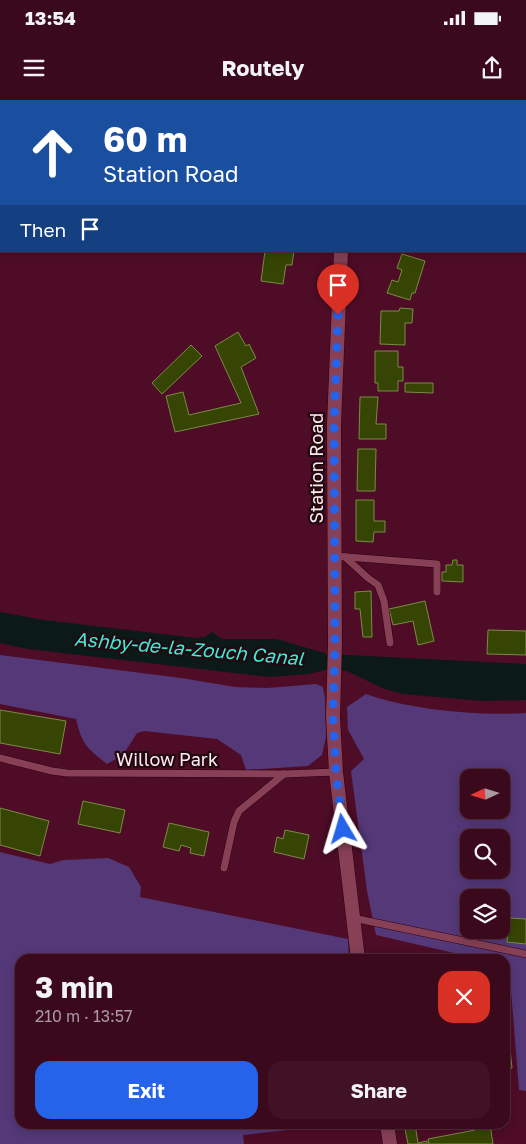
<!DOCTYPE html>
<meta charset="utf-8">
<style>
:root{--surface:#3a091c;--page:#411225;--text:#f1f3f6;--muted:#ab9aa3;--line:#542a3b;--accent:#2563eb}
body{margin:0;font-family:"Golos Text",sans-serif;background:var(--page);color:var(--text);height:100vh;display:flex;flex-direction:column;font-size:19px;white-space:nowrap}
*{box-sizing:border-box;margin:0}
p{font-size:16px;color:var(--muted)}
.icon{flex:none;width:28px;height:28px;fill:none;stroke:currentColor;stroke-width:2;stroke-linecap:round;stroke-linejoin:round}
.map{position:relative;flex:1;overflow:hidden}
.side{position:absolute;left:15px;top:854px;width:495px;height:175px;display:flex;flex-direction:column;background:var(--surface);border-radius:15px;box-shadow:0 2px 12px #0003,0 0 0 1px var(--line)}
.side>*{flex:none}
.hud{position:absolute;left:0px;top:0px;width:526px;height:152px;box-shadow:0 2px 12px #0003,0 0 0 1px var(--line);background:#1a4fa0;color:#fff;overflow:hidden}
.needle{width:32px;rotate:266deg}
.buttons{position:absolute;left:460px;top:669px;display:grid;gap:10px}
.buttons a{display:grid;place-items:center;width:50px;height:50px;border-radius:10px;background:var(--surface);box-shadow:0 2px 12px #0003,0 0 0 1px var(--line);font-size:25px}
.pin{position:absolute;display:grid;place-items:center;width:42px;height:42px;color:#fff;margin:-51px -21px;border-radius:50% 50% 50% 0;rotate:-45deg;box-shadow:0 0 5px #0007}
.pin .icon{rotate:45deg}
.me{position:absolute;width:55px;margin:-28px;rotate:353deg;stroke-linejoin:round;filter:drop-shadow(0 0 4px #0008)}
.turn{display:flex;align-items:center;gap:18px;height:105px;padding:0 20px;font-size:22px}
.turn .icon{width:65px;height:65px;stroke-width:2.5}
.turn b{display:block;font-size:35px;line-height:42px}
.then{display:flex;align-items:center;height:48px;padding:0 20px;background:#0003;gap:10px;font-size:19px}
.round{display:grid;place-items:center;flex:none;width:52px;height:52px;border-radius:15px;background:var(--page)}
.overview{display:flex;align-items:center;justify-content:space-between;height:85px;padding:0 20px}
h1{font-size:30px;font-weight:700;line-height:38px}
.cta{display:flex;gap:10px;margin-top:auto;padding:10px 20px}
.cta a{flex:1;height:58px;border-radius:15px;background:var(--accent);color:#fff;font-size:20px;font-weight:700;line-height:58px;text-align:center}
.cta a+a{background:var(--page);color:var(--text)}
.status{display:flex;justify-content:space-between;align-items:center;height:35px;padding:0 25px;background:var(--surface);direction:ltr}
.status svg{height:14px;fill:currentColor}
header{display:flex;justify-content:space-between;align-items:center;height:65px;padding:0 20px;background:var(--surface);font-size:22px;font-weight:700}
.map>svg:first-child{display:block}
.green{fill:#543878;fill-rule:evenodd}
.water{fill:#0b1a17}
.building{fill:#374504;stroke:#798c45}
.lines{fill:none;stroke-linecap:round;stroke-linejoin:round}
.lane-casing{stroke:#2c0010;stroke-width:8}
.street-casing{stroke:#2c0010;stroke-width:15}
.lane{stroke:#874056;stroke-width:7}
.street{stroke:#874056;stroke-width:14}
.route{stroke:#2563eb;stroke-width:9;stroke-dasharray:0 16.2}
.labels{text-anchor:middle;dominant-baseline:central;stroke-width:4.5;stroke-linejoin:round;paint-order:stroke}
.street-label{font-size:18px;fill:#fcebef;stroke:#240811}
.water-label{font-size:19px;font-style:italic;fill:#42e9d3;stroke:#240811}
</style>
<div class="status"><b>13:54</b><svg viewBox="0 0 49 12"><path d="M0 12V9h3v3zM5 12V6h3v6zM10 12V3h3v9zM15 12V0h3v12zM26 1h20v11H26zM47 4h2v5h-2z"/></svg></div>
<header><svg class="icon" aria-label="menu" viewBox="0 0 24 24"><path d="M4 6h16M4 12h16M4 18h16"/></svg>Routely<svg class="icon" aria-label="share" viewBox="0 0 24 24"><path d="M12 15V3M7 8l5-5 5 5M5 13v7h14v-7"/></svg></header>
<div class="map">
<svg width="526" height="1044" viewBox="0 0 526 1044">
<rect width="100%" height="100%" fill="#4e0c26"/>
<g class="green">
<path d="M0,555L181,578L235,587L267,588L316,584L323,587L325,599L326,637L322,655L308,666L246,670L241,655L217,639L144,631L137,633L123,655L107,664C87,648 82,645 76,619L0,604Z"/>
<path d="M366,594C411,610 478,616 526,613V991L519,990L509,866L505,864V859H480L376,835L367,791L351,671L364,659L348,630L347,607ZM469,678H501V710H469ZM469,738H501V770H469ZM469,798H501V830H469Z"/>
<polygon points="0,752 50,764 64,760 108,758 129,767 141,787 140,797 348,839 349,859 20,859 20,1024 342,1024 243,1035 244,1044 0,1044"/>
</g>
<polygon class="water" points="0,512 44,520 196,538 205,537 212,532 222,539 276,539 328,554 526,564 526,600 483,601 402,594 382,588 347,571 328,569 309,574 270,577 28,549 0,543"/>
<g class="building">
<polygon points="265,151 294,151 292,165 286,165 283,184 261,181"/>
<polygon points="402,154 425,161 415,193 412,193 410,200 387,193 392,180 398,182 402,170 397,168"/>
<polygon points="400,208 413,209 412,223 405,223 405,245 380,244 381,211 399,211"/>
<polygon points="238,232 246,246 249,244 256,258 241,267 259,314 175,332 166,296 183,292 189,315 241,303 215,246"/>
<polygon points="191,245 202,256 162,294 152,283"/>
<polygon points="375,251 398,251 398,267 403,267 403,281 398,281 398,291 378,291 378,283 375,283"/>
<polygon points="405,283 433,283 433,293 405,292"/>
<polygon points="360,297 378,297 376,324 386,324 386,339 359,339"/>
<polygon points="358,349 376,349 375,391 357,391"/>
<polygon points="356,400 374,400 374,421 385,421 385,432 374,432 373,442 356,441"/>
<polygon points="453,460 457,460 457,465 463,465 463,482 442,481 442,472 446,472 446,465 452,465"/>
<polygon points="371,491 372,537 363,537 360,509 355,509 355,492"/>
<polygon points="425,501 434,541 418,545 413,521 393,525 389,509"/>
<polygon points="488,530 526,531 526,555 487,554"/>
<polygon points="0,610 66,621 60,654 0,643"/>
<polygon points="83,701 125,710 120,733 78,724"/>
<polygon points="0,708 49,721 40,756 0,745"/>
<polygon points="169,723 209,732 204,756 190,753 191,748 181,745 179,751 163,747"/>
<polygon points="285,730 309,735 304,759 274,752 277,737 283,739"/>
<polygon points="510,818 526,819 526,844 507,842"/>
<polygon points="508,929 512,968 505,969 505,930"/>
<polygon points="404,1024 415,1024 418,1043 427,1041 427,1044 408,1044"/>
<polygon points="474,1024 490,1024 493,1044 429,1044 428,1039 475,1030"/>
</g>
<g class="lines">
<defs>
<g id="lane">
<polyline points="483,0 484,1"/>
<polyline points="334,456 437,464 437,492"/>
<polyline points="345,457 368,478 378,485 384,501 390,543"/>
<polyline points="0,658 52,671 67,673 284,674 336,672"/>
<polyline points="224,768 234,722 239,711 284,674"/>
<polyline points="353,818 526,854"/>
</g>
<g id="street">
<polyline points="356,1 356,0"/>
<polyline points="525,52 526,52"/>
<polyline points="341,151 334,325 335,544 333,617 336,672 358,859"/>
<polyline points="387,1024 390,1044"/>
</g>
</defs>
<use href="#lane" class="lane-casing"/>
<use href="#street" class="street-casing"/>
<use href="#lane" class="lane"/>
<use href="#street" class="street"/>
</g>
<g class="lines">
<polyline class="route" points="338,215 334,325 335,544 333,617 336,672 343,729"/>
</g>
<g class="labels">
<g class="street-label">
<text transform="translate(316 368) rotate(-90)">Station Road</text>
<text x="167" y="659">Willow Park</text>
</g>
<g class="water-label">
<text transform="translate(189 548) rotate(5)">Ashby-de-la-Zouch Canal</text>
</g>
</g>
</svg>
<div class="buttons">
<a><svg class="needle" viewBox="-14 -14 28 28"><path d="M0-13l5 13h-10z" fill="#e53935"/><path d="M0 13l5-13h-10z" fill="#ab9aa3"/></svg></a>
<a><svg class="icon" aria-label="search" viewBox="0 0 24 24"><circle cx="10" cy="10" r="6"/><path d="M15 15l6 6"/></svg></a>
<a><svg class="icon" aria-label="layers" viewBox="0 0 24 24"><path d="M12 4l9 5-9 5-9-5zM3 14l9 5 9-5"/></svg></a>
</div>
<div class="pin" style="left:338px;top:215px;background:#d93025"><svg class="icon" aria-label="arrive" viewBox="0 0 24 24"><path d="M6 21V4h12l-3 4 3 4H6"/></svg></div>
<svg class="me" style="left:343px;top:729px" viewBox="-20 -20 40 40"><path d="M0-17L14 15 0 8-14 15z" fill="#2563eb" stroke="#fff" stroke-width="4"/></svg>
<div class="hud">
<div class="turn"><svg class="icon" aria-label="ahead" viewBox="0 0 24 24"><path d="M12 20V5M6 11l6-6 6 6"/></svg><div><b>60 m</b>Station Road</div></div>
<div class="then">Then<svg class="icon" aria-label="arrive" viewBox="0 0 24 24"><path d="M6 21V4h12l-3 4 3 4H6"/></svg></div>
</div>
<section class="side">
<div class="overview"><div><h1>3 min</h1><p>210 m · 13:57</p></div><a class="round" style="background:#d93025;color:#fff"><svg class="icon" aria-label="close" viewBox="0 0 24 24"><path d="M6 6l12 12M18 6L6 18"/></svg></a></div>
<div class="cta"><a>Exit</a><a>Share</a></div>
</section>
</div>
